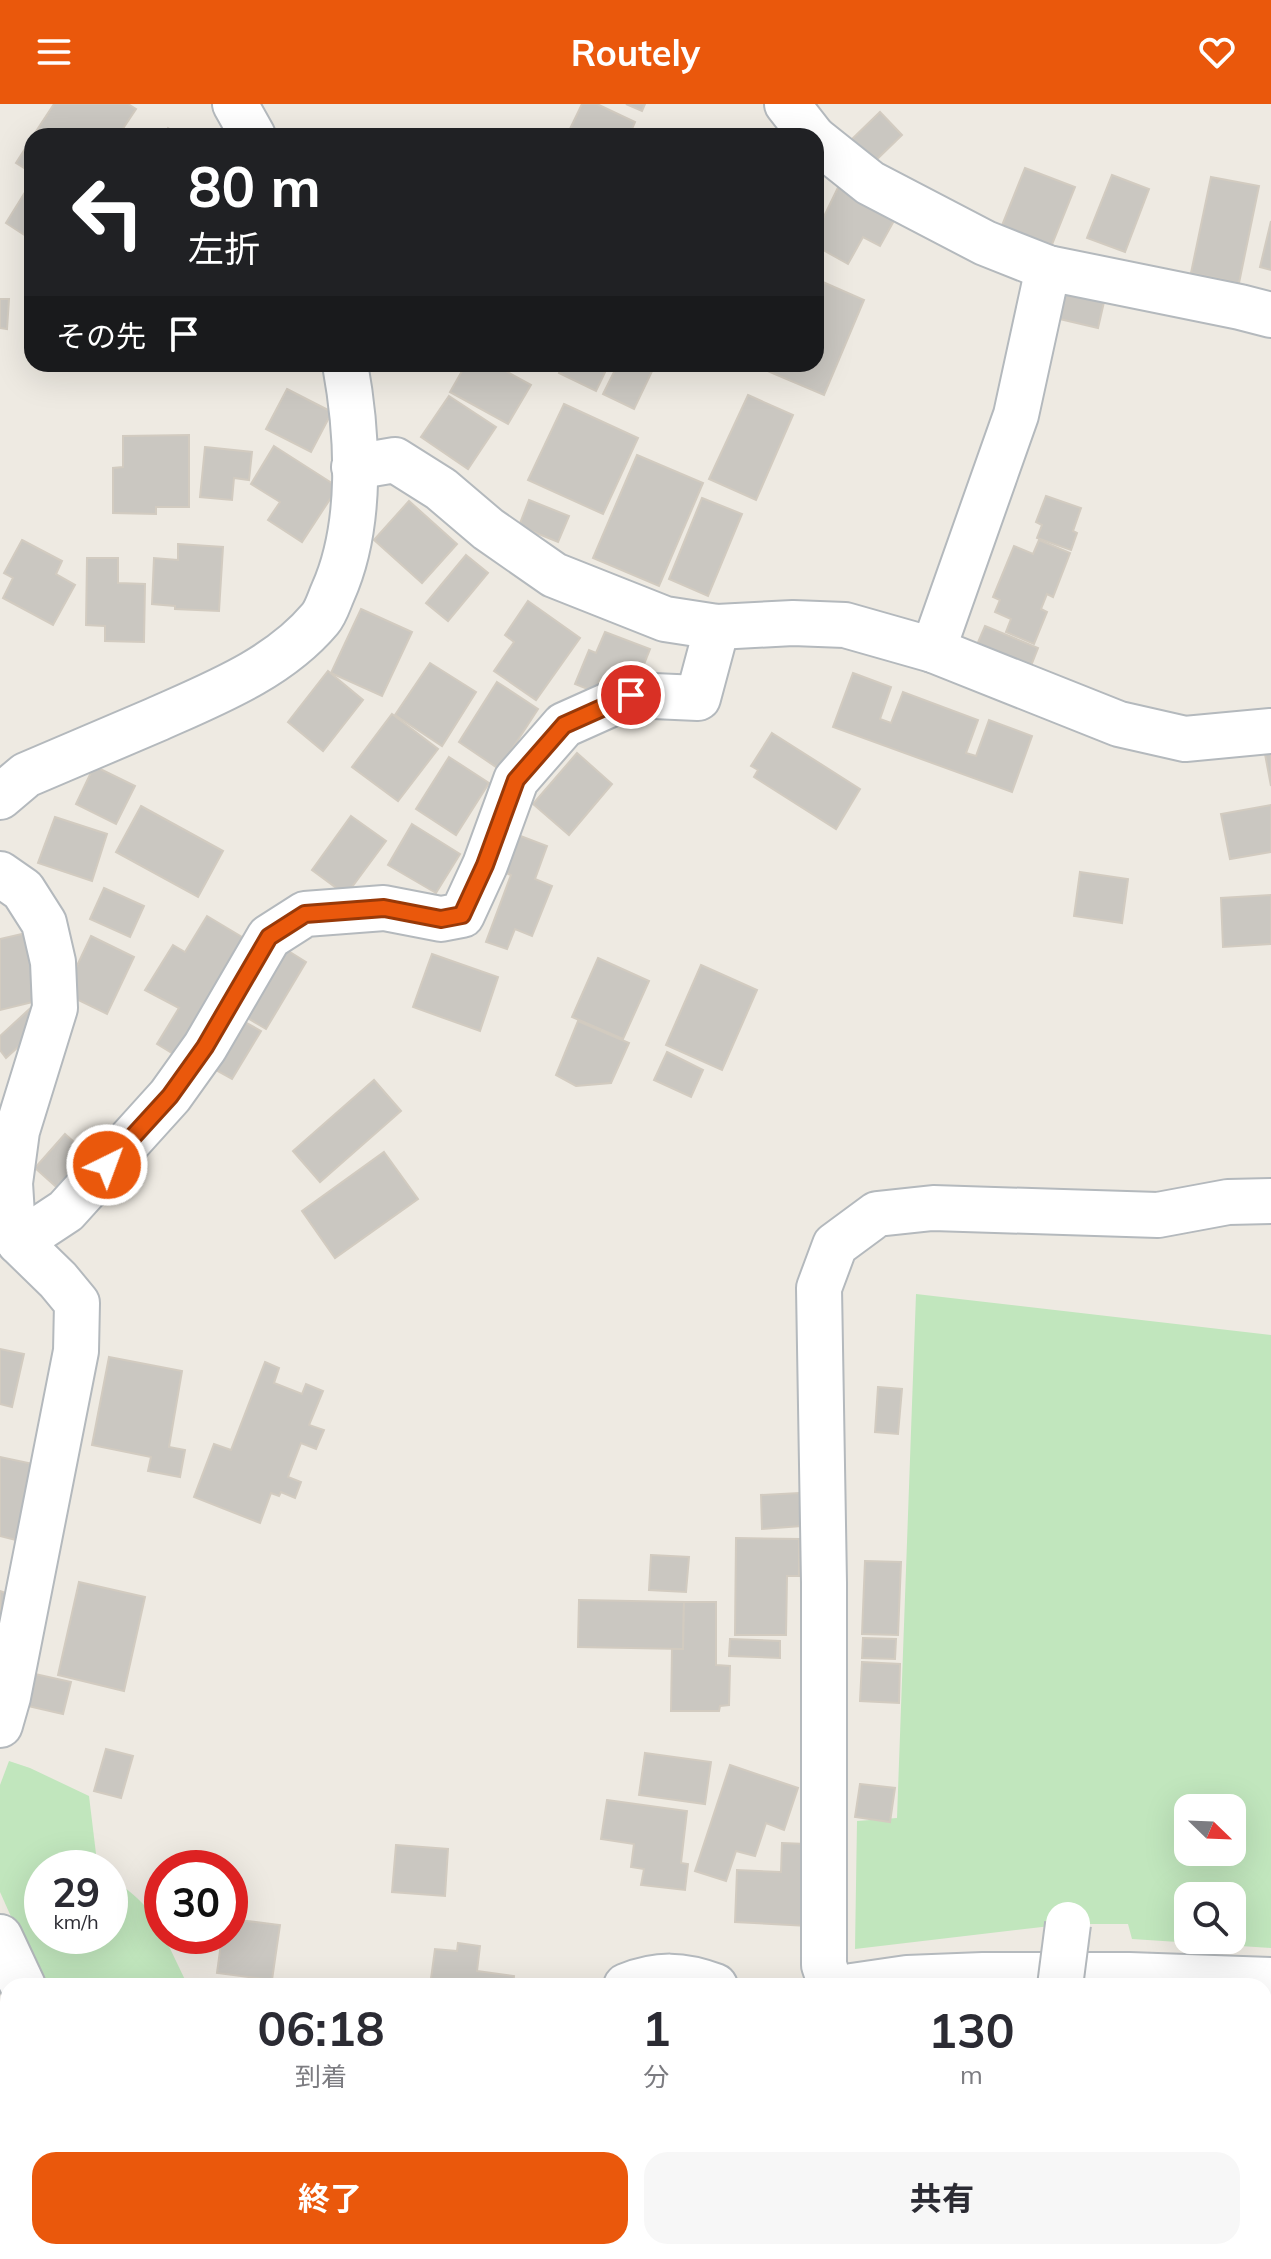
<!DOCTYPE html>
<html lang="ja">
<meta charset="utf-8">
<style>
:root{--surface:#fff;--page:#f7f7f7;--text:#2b2b33;--muted:#7c7c81;--accent:#ea580c}
body{margin:0;font-family:Mulish,"Noto Sans JP",sans-serif;background:var(--page);color:var(--text);height:100vh;display:flex;flex-direction:column;font-size:30px;white-space:nowrap}
*{box-sizing:border-box;margin:0}
p{font-size:26px;color:var(--muted)}
.icon{flex:none;width:44px;height:44px;fill:none;stroke:currentColor;stroke-width:2;stroke-linecap:round;stroke-linejoin:round}
.map{position:relative;flex:1;overflow:hidden}
.drawer{position:absolute;left:0px;top:1874px;width:1272px;height:282px;display:flex;flex-direction:column;background:var(--surface);border-radius:24px 24px 0 0;box-shadow:0 8px 32px #0002}
.drawer>*{flex:none}
.top-card{position:absolute;left:24px;top:24px;width:800px;height:244px;border-radius:24px;box-shadow:0 8px 32px #0002;background:#202124;color:#fff;overflow:hidden}
.needle{width:52px;rotate:113deg}
.tools{position:absolute;left:1174px;top:1690px;display:grid;gap:16px}
.tools a{display:grid;place-items:center;width:72px;height:72px;border-radius:16px;background:var(--surface);box-shadow:0 8px 32px #0002;font-size:40px}
.speed{position:absolute;left:24px;top:1746px;display:flex;gap:16px;font-size:40px;font-weight:700;text-align:center}
.speed>*{display:grid;place-content:center;width:104px;height:104px;border-radius:50%;background:var(--surface);box-shadow:0 8px 32px #0002;line-height:1}
.speed small{font-size:20px;font-weight:400}
.speed .limit{border:12px solid #d22;background:#fff;color:#111}
.pin{position:absolute;display:grid;place-items:center;width:68px;height:68px;color:#fff;margin:-34px;border:4px solid #fff;border-radius:50%;box-shadow:0 2px 8px #0007}
.me{position:absolute;width:88px;margin:-44px;rotate:42deg;stroke-linejoin:round;filter:drop-shadow(0 0 6px #0008)}
.turn{display:flex;align-items:center;gap:28px;height:168px;padding:0 32px;font-size:36px}
.turn .icon{width:104px;height:104px;stroke-width:2.5}
.turn b{display:block;font-size:56px;line-height:68px}
.then{display:flex;align-items:center;height:76px;padding:0 32px;background:#0003;gap:16px;font-size:30px}
.eta{display:flex;justify-content:space-evenly;align-items:center;height:136px;text-align:center}
.eta b{font-size:48px;font-weight:700;line-height:56px}
.cta{display:flex;gap:16px;margin-top:auto;padding:16px 32px}
.cta a{flex:1;height:92px;border-radius:24px;background:var(--accent);color:#fff;font-size:32px;font-weight:700;line-height:92px;text-align:center}
.cta a+a{background:var(--page);color:var(--text)}
header{display:flex;justify-content:space-between;align-items:center;height:104px;padding:0 32px;background:var(--accent);color:#fff;font-size:36px;font-weight:700}
.map>svg:first-child{display:block}
.education{fill:#e0dbd3}
.green{fill:#c1e6bd;fill-rule:evenodd}
.water{fill:url(#water-waves)}
.building{fill:#cac7c1;stroke:#d2cbc0;stroke-width:2}
.lines{fill:none;stroke-linecap:round;stroke-linejoin:round}
.street-casing{stroke:#b4b9bd;stroke-width:48}
.street{stroke:#fff;stroke-width:44}
.street-bridge-casing{stroke:#b4b9bd;stroke-width:48;stroke-linecap:butt}
.street-bridge{stroke:#fff;stroke-width:44}
.route-casing{stroke:#983908;stroke-width:20}
.route{stroke:#ea580c;stroke-width:14}
</style>
<header><svg class="icon" aria-label="menu" viewBox="0 0 24 24"><path d="M4 6h16M4 12h16M4 18h16"/></svg>Routely<svg class="icon" aria-label="heart" viewBox="0 0 24 24"><path d="M12 20l-8-8c-3-5 5-10 8-4 3-6 11-1 8 4z"/></svg></header>
<div class="map">
<svg width="1271" height="2155" viewBox="0 0 1271 2155">
<defs>
<pattern id="water-waves" width="16" height="10" patternUnits="userSpaceOnUse" patternTransform="scale(2)"><rect width="16" height="10" fill="#a0e0ff"/><path d="M0 5q4-4 8 0t8 0" fill="none" stroke="#85b9d2"/></pattern>
</defs>
<rect width="100%" height="100%" fill="#eeeae2"/>
<polygon class="education" points="1264,2046 1271,2049 1271,2155 517,2155 521,2148 1264,2148"/>
<g class="green">
<path d="M916,1190L1271,1231V1844L1132,1835L1128,1820H1068L855,1845L857,1717L897,1714ZM1188,1704H1232V1748H1188ZM1188,1792H1232V1836H1188Z"/>
<path d="M9,1657L30,1664L89,1692L97,1758L103,1764H42V1832H110V1771C127,1786 160,1809 162,1832H164L188,1882H42L0,1788V1681Z"/>
</g>
<polygon class="water" points="1264,2073 1271,2076 1271,2155 1210,2155 1213,2148 1264,2148"/>
<g class="building">
<polygon points="54,0 128,0 136,5 118,32 33,32"/>
<polygon points="582,0 597,0 635,18 629,32 570,32 572,28 569,27"/>
<polygon points="626,0 645,0 642,7"/>
<polygon points="880,8 902,31 872,60 850,37"/>
<polygon points="168,24 182,32 163,32"/>
<polygon points="32,34 32,69 16,59"/>
<polygon points="1025,64 1075,83 1051,143 1001,124"/>
<polygon points="1112,71 1149,85 1125,148 1087,134"/>
<polygon points="1211,73 1259,82 1239,179 1191,169"/>
<polygon points="842,75 900,106 880,142 863,133 848,160 816,142 816,129"/>
<polygon points="32,77 32,136 6,119"/>
<polygon points="1271,117 1271,166 1260,163"/>
<polygon points="816,175 864,196 824,291 765,266 767,260 816,260"/>
<polygon points="1064,175 1107,185 1098,224 1047,212"/>
<polygon points="0,195 9,195 7,225 0,224"/>
<polygon points="466,260 493,260 531,281 508,320 450,288"/>
<polygon points="563,260 609,260 596,287 559,269"/>
<polygon points="618,260 655,261 634,305 603,290"/>
<polygon points="287,285 332,308 311,348 266,325"/>
<polygon points="748,291 793,311 756,396 709,375"/>
<polygon points="449,292 496,323 468,365 421,333"/>
<polygon points="564,300 638,334 603,410 528,376"/>
<polygon points="189,331 189,403 156,403 156,410 113,409 113,364 123,363 123,332"/>
<polygon points="274,342 338,383 302,438 268,416 280,398 251,380"/>
<polygon points="205,343 252,348 249,376 234,374 232,396 200,393"/>
<polygon points="637,351 703,379 659,482 593,454"/>
<polygon points="1046,392 1081,404 1073,427 1077,429 1071,446 1037,434 1042,421 1036,418"/>
<polygon points="702,394 742,410 708,492 669,475"/>
<polygon points="529,396 569,412 558,438 519,422"/>
<polygon points="409,397 457,440 422,479 374,436"/>
<polygon points="22,436 62,457 56,470 75,481 53,521 3,494 13,474 4,469"/>
<polygon points="1039,436 1070,449 1053,493 1047,490 1041,505 1047,508 1034,540 1006,528 1011,515 995,508 1000,496 993,493 1014,442 1033,450"/>
<polygon points="178,440 223,443 219,507 175,505 175,502 152,500 154,454 178,456"/>
<polygon points="466,451 488,469 448,517 426,499"/>
<polygon points="87,454 118,454 118,479 145,480 144,538 105,537 105,522 86,521"/>
<polygon points="528,497 580,534 536,596 494,567 514,538 505,531"/>
<polygon points="361,505 412,528 382,592 331,569"/>
<polygon points="985,522 1038,544 1029,567 976,543"/>
<polygon points="605,528 650,545 637,578 615,569 611,580 600,575 595,588 575,580 589,546 596,549"/>
<polygon points="430,559 476,588 442,642 395,611"/>
<polygon points="328,567 363,596 323,647 288,618"/>
<polygon points="853,569 891,583 880,615 891,619 903,588 978,616 966,649 976,652 989,616 1032,632 1012,688 833,623"/>
<polygon points="497,578 538,605 499,665 459,638"/>
<polygon points="392,610 438,645 398,697 352,663"/>
<polygon points="772,629 860,685 836,725 754,673 758,666 751,662"/>
<polygon points="577,649 612,680 569,731 533,700"/>
<polygon points="1271,649 1271,682 1265,650"/>
<polygon points="449,653 489,679 456,731 416,705"/>
<polygon points="94,662 135,682 116,720 76,700"/>
<polygon points="1271,701 1271,748 1230,755 1221,710"/>
<polygon points="141,702 223,747 198,793 116,748"/>
<polygon points="351,712 386,737 346,791 312,766"/>
<polygon points="55,713 107,730 92,777 38,759"/>
<polygon points="412,720 460,750 436,789 388,761"/>
<polygon points="510,728 547,742 535,775 552,782 532,832 515,825 507,845 486,838 511,771 496,765"/>
<polygon points="1080,768 1128,775 1122,819 1074,812"/>
<polygon points="104,784 144,802 130,833 90,815"/>
<polygon points="1271,791 1271,840 1223,843 1221,794"/>
<polygon points="207,812 257,842 190,960 157,940 179,904 145,886 173,841 185,848"/>
<polygon points="35,827 45,895 0,906 0,835"/>
<polygon points="91,832 134,853 107,910 64,889"/>
<polygon points="282,843 306,858 266,925 241,910"/>
<polygon points="432,850 498,873 480,927 413,903"/>
<polygon points="598,854 649,877 623,935 572,913"/>
<polygon points="701,861 757,886 722,966 666,941"/>
<polygon points="35,900 49,915 6,954 0,946 0,932"/>
<polygon points="241,916 261,927 232,975 212,964"/>
<polygon points="578,917 629,939 611,979 576,982 556,971"/>
<polygon points="667,948 703,966 691,993 654,976"/>
<polygon points="374,976 401,1007 320,1078 293,1047"/>
<polygon points="65,1030 92,1054 62,1088 35,1064"/>
<polygon points="384,1048 418,1095 335,1154 302,1107"/>
<polygon points="0,1245 24,1250 12,1303 0,1300"/>
<polygon points="109,1253 182,1267 169,1343 185,1346 180,1373 148,1367 151,1353 92,1341"/>
<polygon points="265,1258 279,1264 274,1279 302,1290 306,1280 323,1287 309,1321 324,1326 316,1345 301,1339 288,1373 301,1378 295,1394 281,1388 279,1392 271,1389 260,1419 194,1393 214,1340 231,1346"/>
<polygon points="878,1283 902,1285 898,1330 875,1328"/>
<polygon points="0,1353 33,1360 16,1436 0,1432"/>
<polygon points="799,1389 801,1422 762,1425 761,1391"/>
<polygon points="736,1434 799,1435 799,1472 787,1472 786,1531 735,1531"/>
<polygon points="651,1451 689,1453 686,1488 649,1486"/>
<polygon points="865,1457 901,1458 898,1531 862,1530"/>
<polygon points="79,1478 145,1493 124,1587 58,1571"/>
<polygon points="0,1487 17,1493 0,1543"/>
<polygon points="579,1496 684,1498 683,1545 578,1543"/>
<polygon points="684,1498 716,1498 716,1561 730,1562 729,1601 720,1602 719,1607 671,1607 672,1545 683,1545"/>
<polygon points="863,1534 896,1535 895,1555 862,1554"/>
<polygon points="730,1535 780,1537 780,1554 729,1552"/>
<polygon points="862,1558 900,1560 899,1599 860,1597"/>
<polygon points="35,1570 71,1578 63,1610 28,1602"/>
<polygon points="106,1645 133,1652 121,1694 94,1687"/>
<polygon points="645,1649 711,1658 705,1700 639,1691"/>
<polygon points="730,1661 798,1684 784,1726 766,1719 755,1752 736,1747 726,1777 695,1767"/>
<polygon points="860,1680 895,1684 890,1718 855,1713"/>
<polygon points="607,1696 687,1707 681,1759 688,1760 685,1786 641,1781 644,1765 631,1763 634,1740 601,1735"/>
<polygon points="782,1739 806,1740 808,1822 735,1818 737,1766 781,1768"/>
<polygon points="396,1741 448,1745 445,1792 392,1788"/>
<polygon points="230,1815 280,1821 272,1876 217,1869 222,1832 230,1832"/>
<polygon points="458,1839 480,1842 477,1867 514,1872 513,1882 430,1882 435,1845 457,1847"/>
<polygon points="1264,1904 1271,1906 1271,2002 1264,2000"/>
<polygon points="7,1921 8,1982 0,1983 0,1923"/>
<polygon points="8,1989 8,2053 0,2054 0,1990"/>
<polygon points="8,2072 8,2118 0,2120 0,2074"/>
<polygon points="0,2133 8,2143 8,2148 12,2149 5,2155 0,2155"/>
<polygon points="20,2148 28,2148 36,2155 14,2155"/>
<polygon points="237,2148 301,2148 296,2155 248,2155"/>
<polygon points="379,2148 429,2148 424,2155 374,2155"/>
<polygon points="546,2148 752,2148 749,2155 543,2155"/>
<polygon points="863,2148 981,2148 978,2155 860,2155"/>
<polygon points="1061,2148 1191,2148 1188,2155 1058,2155"/>
</g>
<g class="lines">
<defs>
<g id="street">
<polyline points="235,0 253,32"/>
<polyline points="787,0 812,32"/>
<polyline points="816,36 870,79 985,139 1048,164 1240,203 1271,211"/>
<polyline points="354,363 395,356 441,385 488,425 554,471 665,515 717,523 793,519 845,521 933,546 1119,620 1185,635 1271,627"/>
<polyline points="933,546 1016,311 1048,164"/>
<path d="M0,693L26,671C69,653 112,634 155,616C213,590 278,565 320,515C326,508 329,497 333,488C363,421 358,331 345,260"/>
<polyline points="0,770 23,786 44,819 53,858 55,904 17,1027 10,1079 13,1127 19,1138"/>
<polyline points="0,1621 8,1593 76,1247 77,1199 58,1176 19,1138 66,1107 170,992 205,943 269,833 305,810 384,804 441,815 462,811 485,761 516,676 564,621 631,591 698,594 717,523"/>
<polyline points="0,1833 23,1882"/>
<path d="M626,1882C658,1869 683,1870 715,1882"/>
<polyline points="831,1882 824,1861 824,1479 819,1184 835,1141 877,1110 933,1104 1158,1111 1228,1098 1271,1097"/>
<polyline points="852,1882 907,1874 983,1871 1129,1871 1271,1876"/>
<polyline points="166,2148 179,2155"/>
<polyline points="487,2155 491,2148"/>
</g>
</defs>
<use href="#street" class="street-casing"/>
<use href="#street" class="street"/>
<defs>
<polyline id="street-bridge" points="1060,1882 1068,1820"/>
</defs>
<use href="#street-bridge" class="street-bridge-casing"/>
<use href="#street-bridge" class="street-bridge"/>
</g>
<g class="lines">
<defs>
<polyline id="route" points="107,1061 170,992 205,943 269,833 305,810 384,804 441,815 462,811 485,761 516,676 564,621 631,591"/>
</defs>
<use href="#route" class="route-casing"/>
<use href="#route" class="route"/>
</g>
</svg>
<div class="tools">
<a><svg class="needle" viewBox="-14 -14 28 28"><path d="M0-13l5 13h-10z" fill="#e53935"/><path d="M0 13l5-13h-10z" fill="#7c7c81"/></svg></a>
<a><svg class="icon" aria-label="search" viewBox="0 0 24 24"><circle cx="10" cy="10" r="6"/><path d="M15 15l6 6"/></svg></a>
</div>
<div class="speed"><div>29<small>km/h</small></div><div class="limit">30</div></div>
<div class="pin" style="left:631px;top:591px;background:#d93025"><svg class="icon" aria-label="arrive" viewBox="0 0 24 24"><path d="M6 21V4h12l-3 4 3 4H6"/></svg></div>
<svg class="me" style="left:107px;top:1061px" viewBox="-20 -20 40 40"><circle r="17" fill="#ea580c" stroke="#fff" stroke-width="3"/><path d="M0-11L8 9 0 5-8 9z" fill="#fff"/></svg>
<div class="top-card">
<div class="turn"><svg class="icon" aria-label="left" viewBox="0 0 24 24"><path d="M17 20v-9H6M10 6l-5 5 5 5"/></svg><div><b>80 m</b>左折</div></div>
<div class="then">その先<svg class="icon" aria-label="arrive" viewBox="0 0 24 24"><path d="M6 21V4h12l-3 4 3 4H6"/></svg></div>
</div>
<section class="drawer">
<div class="eta">
<div><b>06:18</b><p>到着</p></div>
<div><b>1</b><p>分</p></div>
<div><b>130</b><p>m</p></div>
</div>
<div class="cta"><a>終了</a><a>共有</a></div>
</section>
</div>
